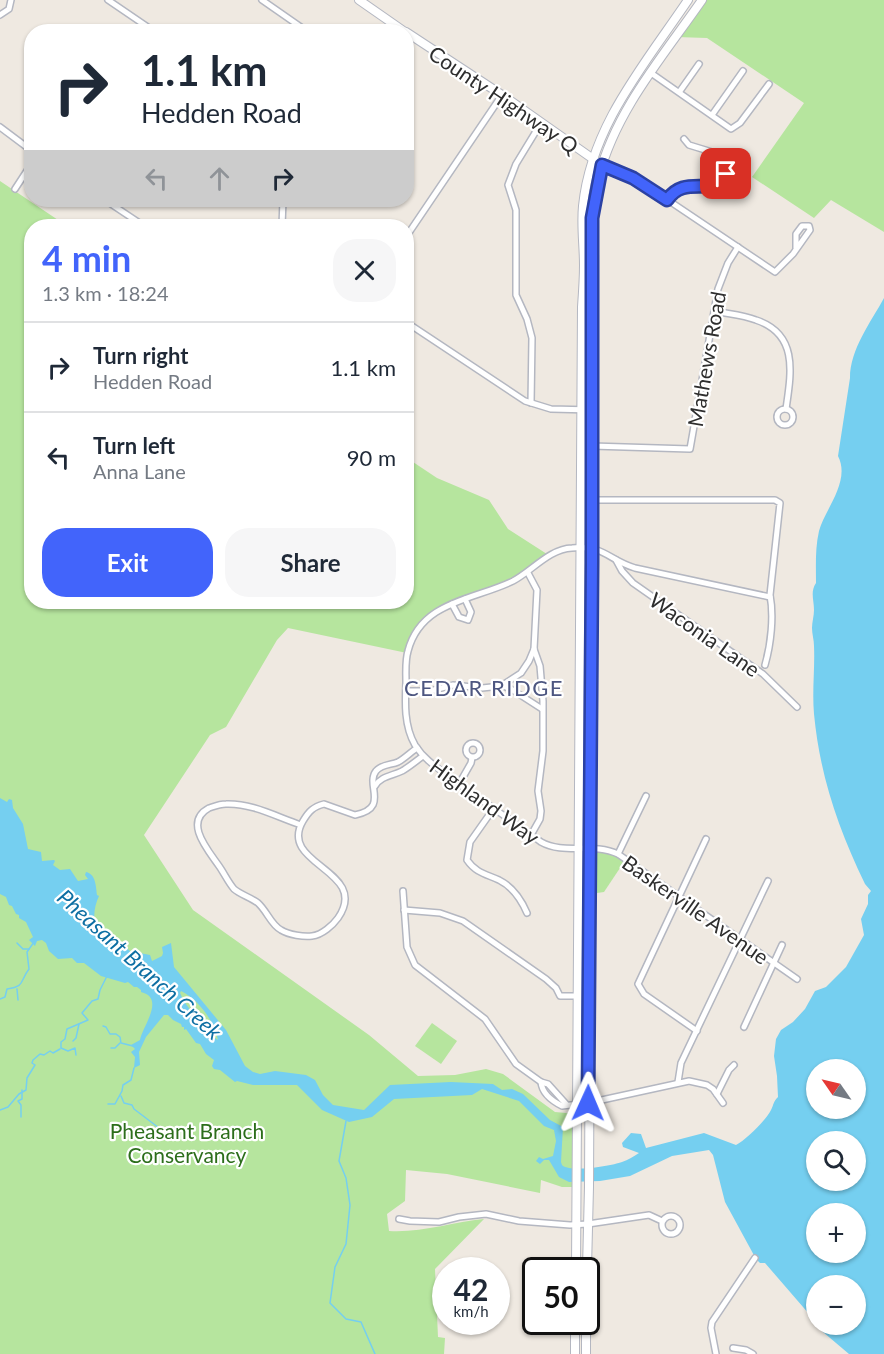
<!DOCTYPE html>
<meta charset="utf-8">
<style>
:root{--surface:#fff;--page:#f6f6f7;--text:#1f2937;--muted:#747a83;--line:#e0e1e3;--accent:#4264fb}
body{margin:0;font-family:Lato,sans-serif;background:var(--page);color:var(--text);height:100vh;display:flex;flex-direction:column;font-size:22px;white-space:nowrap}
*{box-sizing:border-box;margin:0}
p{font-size:20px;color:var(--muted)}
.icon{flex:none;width:33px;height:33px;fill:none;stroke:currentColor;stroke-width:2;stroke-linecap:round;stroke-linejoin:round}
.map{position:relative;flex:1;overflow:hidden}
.sheet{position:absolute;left:24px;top:219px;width:390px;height:390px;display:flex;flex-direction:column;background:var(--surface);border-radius:24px;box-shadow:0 2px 4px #0004}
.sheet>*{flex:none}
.guide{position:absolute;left:24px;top:24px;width:390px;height:183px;border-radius:24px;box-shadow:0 2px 4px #0004;background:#fff;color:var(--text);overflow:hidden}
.needle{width:39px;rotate:304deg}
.controls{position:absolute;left:806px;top:1059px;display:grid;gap:12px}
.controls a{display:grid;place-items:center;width:60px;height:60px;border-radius:50%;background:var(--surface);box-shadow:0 2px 4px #0004;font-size:30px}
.speed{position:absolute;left:432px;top:1257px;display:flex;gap:12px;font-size:30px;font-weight:700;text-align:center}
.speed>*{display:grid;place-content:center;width:78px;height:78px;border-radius:50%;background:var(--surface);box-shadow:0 2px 4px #0004;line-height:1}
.speed small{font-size:15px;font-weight:400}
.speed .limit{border:3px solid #111;border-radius:9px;background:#fff;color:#111}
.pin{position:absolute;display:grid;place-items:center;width:51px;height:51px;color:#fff;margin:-26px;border-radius:12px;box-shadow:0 3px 9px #0006}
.me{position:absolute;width:66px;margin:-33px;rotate:1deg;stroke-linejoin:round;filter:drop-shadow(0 0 4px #0008)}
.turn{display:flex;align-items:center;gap:21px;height:126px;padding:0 18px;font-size:27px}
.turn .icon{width:78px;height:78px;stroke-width:2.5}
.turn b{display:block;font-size:42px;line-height:51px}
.lanes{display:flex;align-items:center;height:57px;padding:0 18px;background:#0003;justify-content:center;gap:30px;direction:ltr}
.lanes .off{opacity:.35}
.round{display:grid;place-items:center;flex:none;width:63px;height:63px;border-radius:24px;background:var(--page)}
.summary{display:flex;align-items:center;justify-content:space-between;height:102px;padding:0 18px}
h1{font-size:36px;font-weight:700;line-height:45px;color:var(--accent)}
.primary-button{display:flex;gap:12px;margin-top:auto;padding:12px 18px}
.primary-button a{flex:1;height:69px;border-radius:24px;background:var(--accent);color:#fff;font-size:24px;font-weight:700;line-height:69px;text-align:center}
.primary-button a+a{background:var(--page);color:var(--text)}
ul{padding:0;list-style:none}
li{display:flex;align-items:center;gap:18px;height:90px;padding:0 18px;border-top:2px solid var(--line)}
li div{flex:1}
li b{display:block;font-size:22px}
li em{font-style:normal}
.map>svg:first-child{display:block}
.green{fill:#b6e59e}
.water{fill:#75cff0;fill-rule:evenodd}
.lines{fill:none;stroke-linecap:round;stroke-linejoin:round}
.stream{stroke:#75cff0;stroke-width:1.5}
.minor-casing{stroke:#b4b7c1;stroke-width:8}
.secondary-casing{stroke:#b4b7c1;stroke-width:10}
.minor{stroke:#fff;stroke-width:5}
.secondary{stroke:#fff;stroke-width:8}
.route-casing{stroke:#2b41a3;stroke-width:15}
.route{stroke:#4264fb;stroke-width:10}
.labels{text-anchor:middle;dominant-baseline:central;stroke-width:4.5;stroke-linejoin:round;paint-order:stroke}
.street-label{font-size:21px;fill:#2e2e2e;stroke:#fff}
.park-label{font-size:21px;fill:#2c6e1b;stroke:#fff}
.neighbourhood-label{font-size:22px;letter-spacing:1.5px;fill:#4d5680;stroke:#fff}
.water-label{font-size:22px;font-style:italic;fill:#0d6fa3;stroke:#fff}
</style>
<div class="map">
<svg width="884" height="1354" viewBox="0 0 884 1354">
<rect width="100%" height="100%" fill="#efe9e1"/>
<g class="green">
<polygon points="702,0 884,0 884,232 831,200 814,218 752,177 804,103 707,38 676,37"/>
<path d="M0,181L67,226H32V602H406L407,458L437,478L489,500L508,529L550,556L528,573L447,605L423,622L407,653L288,628L277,640L226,727L210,735L144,835L193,910L369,1035L418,1076L455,1075L486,1069L503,1074L555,1112L577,1114V1187H562L541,1180L540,1193L447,1174L406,1170L405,1201L387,1214L389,1231C421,1233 453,1222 484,1219L435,1269L438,1337L445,1338L444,1354H0Z"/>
<polygon points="591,848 601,849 626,859 604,892 590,894"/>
<polygon points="432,1023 457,1041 441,1064 415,1046"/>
</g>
<path class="water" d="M884,298V1354H849L823,1332L818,1325L855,1324V1286H816V1322L765,1263H760L756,1259L725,1202L713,1155L709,1150L672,1156L630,1176L600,1181L569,1182L559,1177L549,1160H544L540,1164L536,1161L539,1157L543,1159L553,1156L556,1141L554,1130L544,1126L519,1101L482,1089L472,1095L394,1099L372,1117L349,1122L322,1110L297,1085H253L237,1081L235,1082L220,1070L214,1069L212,1066L214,1060L206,1054L200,1044L196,1043L186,1029L184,1030V1027H182L181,1024L173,1020L168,1015H164L146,1037L139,1052L140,1065L134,1068L135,1057L131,1052L135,1049L131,1045L140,1040C142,1027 166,998 141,992V990L137,987H134L128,982L125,983L101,976L84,963H77L72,958L58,959L49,951L46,943L42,940L37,941L35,946L29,940L33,937L26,922L19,918V915L16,914L12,906L9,905L6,897L0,894V798L7,802L9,799L12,800L13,808L23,824L28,849L41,852L42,861L54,860L55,861L53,865L60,870L70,869L78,881L88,879L85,875L86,872C96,874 96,887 97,895L99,896C92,911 91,931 108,939L113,936L118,946H124L130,951L150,955L152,961L162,956L163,953L162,947L171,943L174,967L226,1030L245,1066L253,1072L260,1074L275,1071L306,1075L315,1080L323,1095L333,1105L364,1110L390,1085L451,1082L493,1084L502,1090L512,1089L523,1094L550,1120L563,1127L561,1162L562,1165C569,1173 611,1166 622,1162C628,1160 634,1156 639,1153L623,1147L622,1143L631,1133L641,1134L646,1148L704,1133L736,1145C746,1140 766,1120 771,1110C774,1104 773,1102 778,1097L777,1076L774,1056L776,1039L781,1030L793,1022L805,1009L815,991L826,987L846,967L864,935L861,919L868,904V895L871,891L865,884C838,828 820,776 814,714C812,691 815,669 814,646C814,640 812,634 812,628C812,622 814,616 814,610C814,600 810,592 816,583C816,567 815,548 819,531C825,509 851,481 838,456L850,378C850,349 871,322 884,298ZM181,991C199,1000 214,1021 218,1040C210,1035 208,1028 201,1021C191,1011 186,1006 180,993ZM816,1070H855V1108H816ZM816,1142H855V1180H816ZM816,1214H855V1252H816Z"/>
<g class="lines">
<g class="stream">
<polyline points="17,943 23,949 29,949"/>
<polyline points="17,989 18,1000"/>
<path d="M0,999L5,997L7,989C26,986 19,982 29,969L27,952L34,942"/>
<polyline points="103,1026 106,1027 110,1034 116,1034 120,1037 121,1043 133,1046"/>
<polyline points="73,1041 76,1038 79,1024"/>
<polyline points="111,1048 115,1048 120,1043"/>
<polyline points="76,1055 75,1048 68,1051 61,1048 61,1042 65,1039 67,1029 88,1020 82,1013 92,1001 98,999 100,990 107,976"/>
<polyline points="121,1096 124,1103 132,1105 134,1109 159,1128"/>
<polyline points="108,1104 115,1104 122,1091 123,1085 131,1080 134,1068"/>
<polyline points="0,1110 8,1107 19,1094 26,1090 27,1078 35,1065 32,1063 33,1060 40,1054 44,1055 50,1051 53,1053 60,1049"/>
<polyline points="21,1117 21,1105 18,1101 22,1099 22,1090"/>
<polyline points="346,1121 339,1161 346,1178 350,1205 346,1244 335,1267 330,1303 346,1319 361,1322 375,1354"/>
</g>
<defs>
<g id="minor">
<polyline points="108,0 155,32"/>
<polyline points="262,0 308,32"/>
<polyline points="0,15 9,9 11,0"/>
<polyline points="651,73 731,129 740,123 769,84"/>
<polyline points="680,91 699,64"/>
<polyline points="712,115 743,71"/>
<polyline points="0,127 32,151"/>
<polyline points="602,165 644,184 775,272 793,254 810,230 809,226 802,226 796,234 796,248"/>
<polyline points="15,189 32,163"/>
<polyline points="105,200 144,226"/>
<path d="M667,200C671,193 678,187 686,186C701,183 730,192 725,165L712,152L689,145L684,139"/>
<polyline points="282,226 283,200"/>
<polyline points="406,237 502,95"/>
<path d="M714,311C728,314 743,315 756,320C799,334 791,374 786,409"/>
<polyline points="406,322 525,401 551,409 592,410"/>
<polyline points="531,403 532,338 527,319 516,295 516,210 508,185 516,164 541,123"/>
<circle cx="785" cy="417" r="8"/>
<polyline points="592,446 690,449 718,289 728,263 738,247"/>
<path d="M592,500H775L780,503L770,595C774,616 771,644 765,665"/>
<polyline points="616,560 622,571 633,583 763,674 797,707"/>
<polyline points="528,573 537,590 534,649 540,666 543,701 543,751 538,791 541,811 540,819 531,835"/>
<path d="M770,597L635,568C608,560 605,545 572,548C549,549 532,571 513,581C474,600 421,601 408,651C405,661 406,672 406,682C405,703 404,726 415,745C425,761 441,770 455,781C483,802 513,821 541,842C564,855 593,842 618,854L797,979"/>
<polyline points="452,604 459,617 468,620 471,612 465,599"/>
<polyline points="503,686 511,689 542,709"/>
<polyline points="406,691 430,691 453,685 482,688 501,686 521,673 529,661 534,649"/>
<circle cx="473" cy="750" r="7"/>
<polyline points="459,784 471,763 472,758"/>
<path d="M375,786C381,776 392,776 402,771C409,767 416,761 423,756"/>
<path d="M494,808L470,842L467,860C476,873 486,874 499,880C513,887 521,899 527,913"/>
<path d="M301,825C277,817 252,803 226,804C220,804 215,806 209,808C183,822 208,850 219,866C224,873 228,882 234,889C241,895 250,897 258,903C267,911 271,925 281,930C289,935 304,937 312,936C322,935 333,925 338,918C371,870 277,865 303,821C309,811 313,807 324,804L355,815C390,808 365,785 376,771C382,764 391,765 398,762C404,759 411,752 417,748"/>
<polyline points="618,854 646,796"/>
<polyline points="403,891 407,947 415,965 485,1019 516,1064 541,1082 548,1084 566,1104"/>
<polyline points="404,910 440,913 463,921 546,979 556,988 560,996 578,996"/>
<polyline points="744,1027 782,945"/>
<polyline points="697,1031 644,994 638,984 706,839"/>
<path d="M541,1082C542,1093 552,1101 562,1106L588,1103L689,1081L707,1085L713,1089L723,1103"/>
<polyline points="678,1082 681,1063 768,881"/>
<polyline points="717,1094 729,1070 734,1065"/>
<circle cx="671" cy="1225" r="9"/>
<polyline points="399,1219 410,1221 439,1222 459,1217 486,1214 519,1221 570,1225 588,1224 649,1215 662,1221"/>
<polyline points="733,1348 746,1350 753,1354"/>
<polyline points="716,1354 711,1328 712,1322 755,1258"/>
</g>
<g id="secondary">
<polyline points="359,0 405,32"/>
<polyline points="406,32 502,95 596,161"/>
<path d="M576,1270L582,307C583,293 584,279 584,265C584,246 581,226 583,206C591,126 645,64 688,0"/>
<path d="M586,1309L589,1187L592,562V218C594,204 595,189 599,176C616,110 664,55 702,0"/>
<polyline points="575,1354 575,1322"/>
<polyline points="586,1354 586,1322"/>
</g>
</defs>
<use href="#minor" class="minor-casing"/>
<use href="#secondary" class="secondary-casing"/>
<use href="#minor" class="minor"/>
<use href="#secondary" class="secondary"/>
</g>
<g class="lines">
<defs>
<path id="route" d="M588,1103L592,562V218L602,165L633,178L667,200C686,173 712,199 726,174"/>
</defs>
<use href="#route" class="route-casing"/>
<use href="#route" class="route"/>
</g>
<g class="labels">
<g class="street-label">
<text transform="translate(504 99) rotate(34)">County Highway Q</text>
<text transform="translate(706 359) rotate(-80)">Mathews Road</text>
<text transform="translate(705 634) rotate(35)">Waconia Lane</text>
<text transform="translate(485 801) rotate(36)">Highland Way</text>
<text transform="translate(696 909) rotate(35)">Baskerville Avenue</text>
</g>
<g class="park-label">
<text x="187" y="1130">Pheasant Branch<tspan x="187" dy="24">Conservancy</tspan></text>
</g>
<g class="neighbourhood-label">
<text x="484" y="687">CEDAR RIDGE</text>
</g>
<g class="water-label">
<text transform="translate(140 964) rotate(42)">Pheasant Branch Creek</text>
</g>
</g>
</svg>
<div class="controls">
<a><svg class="needle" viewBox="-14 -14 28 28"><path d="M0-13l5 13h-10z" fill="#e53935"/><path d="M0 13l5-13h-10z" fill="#747a83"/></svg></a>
<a><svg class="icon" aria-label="search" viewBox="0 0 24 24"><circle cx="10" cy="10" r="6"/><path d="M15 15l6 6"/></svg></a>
<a>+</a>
<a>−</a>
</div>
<div class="speed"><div>42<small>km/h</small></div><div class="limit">50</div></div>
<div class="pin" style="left:726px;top:174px;background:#d93025"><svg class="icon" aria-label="arrive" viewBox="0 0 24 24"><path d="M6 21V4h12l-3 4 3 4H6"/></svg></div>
<svg class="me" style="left:588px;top:1103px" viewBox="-20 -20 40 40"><path d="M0-17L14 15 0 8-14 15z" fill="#4264fb" stroke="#fff" stroke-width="4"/></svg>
<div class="guide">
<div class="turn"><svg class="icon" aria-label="right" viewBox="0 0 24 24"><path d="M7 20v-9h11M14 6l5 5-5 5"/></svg><div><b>1.1 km</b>Hedden Road</div></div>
<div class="lanes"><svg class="icon off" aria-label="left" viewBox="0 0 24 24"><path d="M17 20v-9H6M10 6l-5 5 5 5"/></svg><svg class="icon off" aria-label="ahead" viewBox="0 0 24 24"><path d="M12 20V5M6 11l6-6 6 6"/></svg><svg class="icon" aria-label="right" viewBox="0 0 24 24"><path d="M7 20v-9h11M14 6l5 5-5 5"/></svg></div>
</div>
<section class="sheet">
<div class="summary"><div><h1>4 min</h1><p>1.3 km · 18:24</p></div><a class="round"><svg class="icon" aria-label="close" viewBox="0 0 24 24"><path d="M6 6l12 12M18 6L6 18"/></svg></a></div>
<ul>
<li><svg class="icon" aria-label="right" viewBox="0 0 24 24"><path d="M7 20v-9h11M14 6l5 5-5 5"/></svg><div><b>Turn right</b><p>Hedden Road</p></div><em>1.1 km</em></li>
<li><svg class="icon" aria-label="left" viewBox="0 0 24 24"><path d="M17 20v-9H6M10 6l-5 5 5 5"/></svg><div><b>Turn left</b><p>Anna Lane</p></div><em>90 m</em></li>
</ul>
<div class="primary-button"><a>Exit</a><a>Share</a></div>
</section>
</div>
